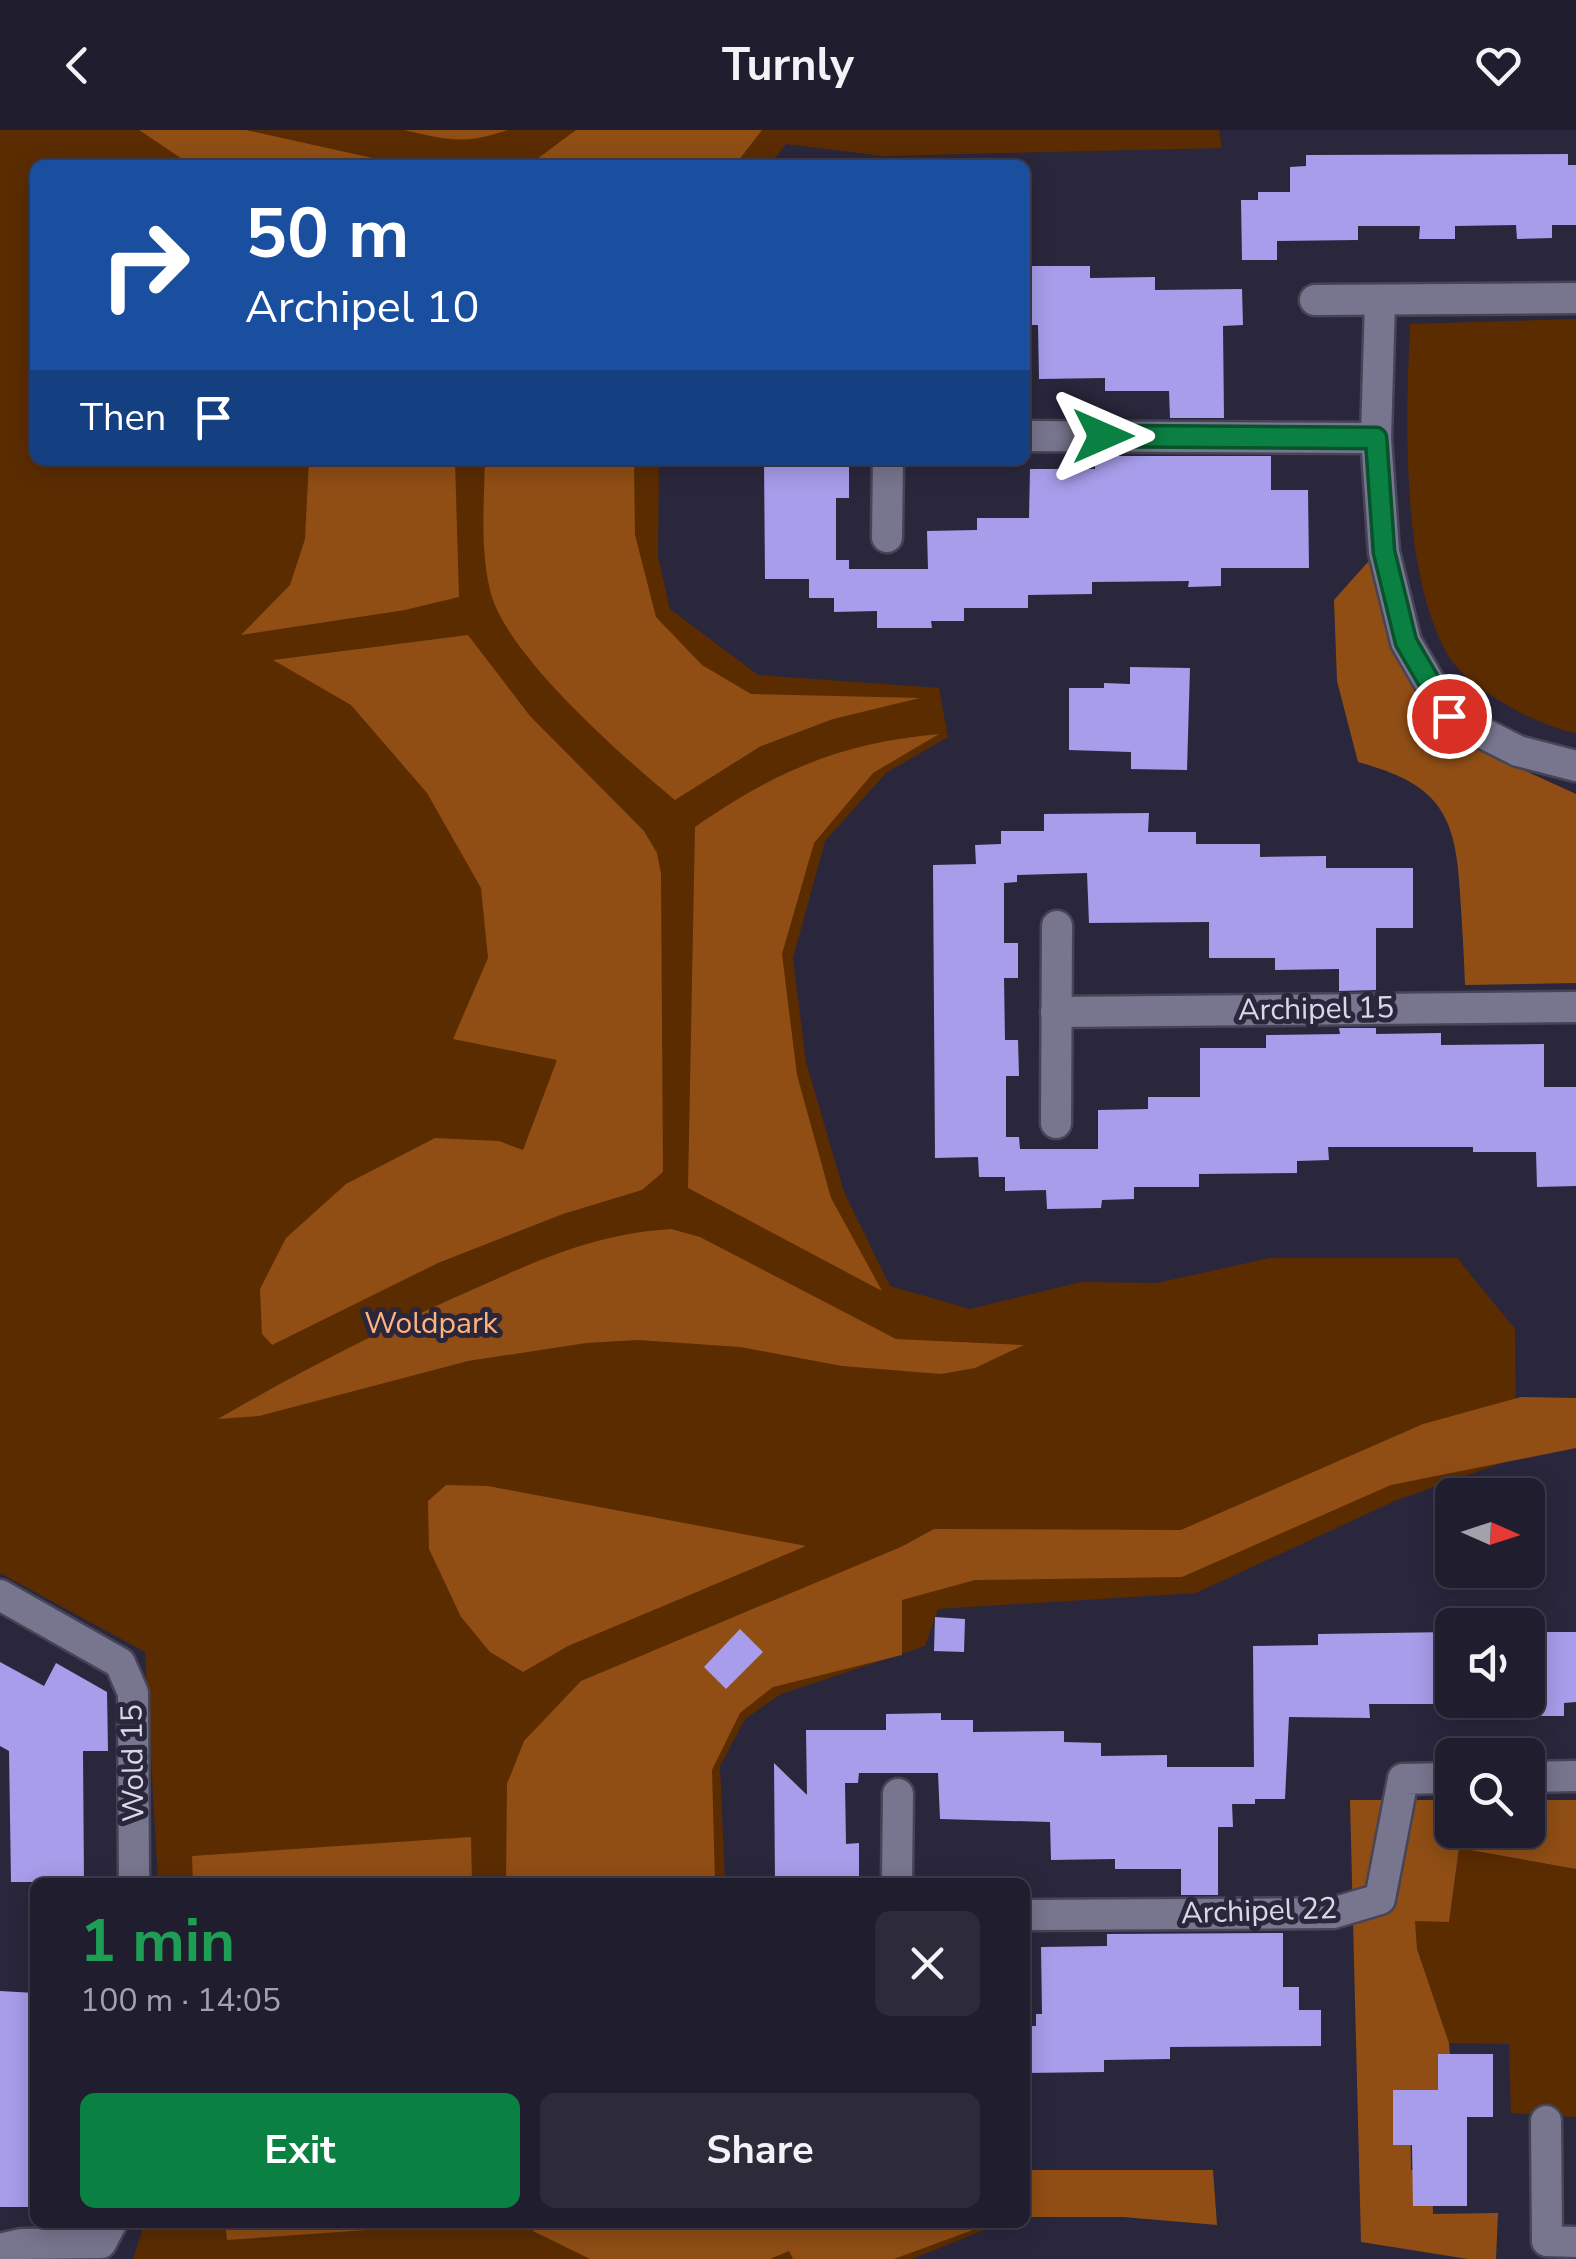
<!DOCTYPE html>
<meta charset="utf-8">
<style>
:root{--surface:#201d2e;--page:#2d2a3a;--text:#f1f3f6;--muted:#a2a2aa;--line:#3d3b4a;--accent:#0b8043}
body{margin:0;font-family:"Nunito Sans",sans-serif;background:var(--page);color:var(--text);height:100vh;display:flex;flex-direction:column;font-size:38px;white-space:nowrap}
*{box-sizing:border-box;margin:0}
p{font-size:32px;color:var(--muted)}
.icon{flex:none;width:55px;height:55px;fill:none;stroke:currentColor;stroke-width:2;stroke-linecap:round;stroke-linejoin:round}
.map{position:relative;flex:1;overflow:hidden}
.drawer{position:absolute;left:30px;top:1748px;width:1000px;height:350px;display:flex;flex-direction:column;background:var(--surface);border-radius:15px;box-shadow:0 5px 25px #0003,0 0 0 2px var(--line)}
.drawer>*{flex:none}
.hud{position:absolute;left:30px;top:30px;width:1000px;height:305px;border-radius:15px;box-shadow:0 5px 25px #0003,0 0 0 2px var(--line);background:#1a4fa0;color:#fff;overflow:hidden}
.needle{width:65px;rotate:93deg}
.buttons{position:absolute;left:1435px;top:1348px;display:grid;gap:20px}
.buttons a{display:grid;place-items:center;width:110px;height:110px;border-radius:15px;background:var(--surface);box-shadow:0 5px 25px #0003,0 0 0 2px var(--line);font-size:50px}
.pin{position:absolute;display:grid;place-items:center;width:85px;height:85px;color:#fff;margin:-42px;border:5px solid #fff;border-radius:50%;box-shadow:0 2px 10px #0007}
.me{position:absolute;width:110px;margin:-55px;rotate:90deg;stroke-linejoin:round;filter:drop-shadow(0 0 8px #0008)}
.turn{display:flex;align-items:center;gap:35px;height:210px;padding:0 50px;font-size:45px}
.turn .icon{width:130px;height:130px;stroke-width:2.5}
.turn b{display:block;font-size:70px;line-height:85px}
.then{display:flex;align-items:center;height:95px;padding:0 50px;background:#0003;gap:20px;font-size:38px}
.round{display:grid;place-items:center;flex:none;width:105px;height:105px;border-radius:15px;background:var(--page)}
.overview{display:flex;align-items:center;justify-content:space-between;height:170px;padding:0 50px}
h1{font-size:60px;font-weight:700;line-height:75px;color:#1e9e55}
.button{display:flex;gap:20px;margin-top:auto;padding:20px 50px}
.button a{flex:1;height:115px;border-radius:15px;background:var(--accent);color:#fff;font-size:40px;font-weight:700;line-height:115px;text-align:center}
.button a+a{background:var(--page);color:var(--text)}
header{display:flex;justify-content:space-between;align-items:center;height:130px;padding:0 50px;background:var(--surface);font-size:45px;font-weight:700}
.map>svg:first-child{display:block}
.green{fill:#5b2c00}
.forest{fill:#904e15}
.building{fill:#a79dea}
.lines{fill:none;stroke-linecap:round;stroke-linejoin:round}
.minor-casing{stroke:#464456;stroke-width:35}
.minor{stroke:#78768f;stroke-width:30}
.route-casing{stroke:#07532c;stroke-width:25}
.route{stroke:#0b8043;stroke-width:18}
.labels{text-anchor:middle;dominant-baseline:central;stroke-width:10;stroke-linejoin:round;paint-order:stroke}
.street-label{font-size:30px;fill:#d9d8e6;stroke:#2a273d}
.park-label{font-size:30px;fill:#ffb47e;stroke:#2a273d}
</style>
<header><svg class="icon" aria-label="back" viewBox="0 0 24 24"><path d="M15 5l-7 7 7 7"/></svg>Turnly<svg class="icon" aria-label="heart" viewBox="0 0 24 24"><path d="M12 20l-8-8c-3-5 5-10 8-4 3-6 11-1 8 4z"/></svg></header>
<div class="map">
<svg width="1576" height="2129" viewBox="0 0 1576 2129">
<rect width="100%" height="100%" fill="#2a273d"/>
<g class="green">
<polygon points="0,0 1219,0 1222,18 883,26 786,14 770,35 35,35 35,330 659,330 658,427 670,479 758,545 939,558 948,607 886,643 825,711 793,828 806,932 844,1062 890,1156 970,1179 1081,1152 1157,1153 1270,1128 1457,1128 1515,1199 1516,1328 1397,1370 1196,1463 938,1479 925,1516 781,1564 745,1589 720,1636 725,1752 158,1752 145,1522 0,1443"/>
<path d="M1576,189V603C1539,597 1467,558 1448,525C1400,442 1406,288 1410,194Z"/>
<polygon points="1459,1718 1576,1739 1576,1987 1511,1983 1509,1914 1449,1913 1417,1819 1414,1790 1449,1792"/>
<polygon points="145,2092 1002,2093 912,2129 133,2129"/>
</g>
<g class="forest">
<polygon points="139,0 246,0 404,35 191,35"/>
<path d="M404,0H508C464,15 448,10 404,0Z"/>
<polygon points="576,0 762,0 735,35 529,35"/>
<polygon points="309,330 455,330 459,467 405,480 241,505 290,455 305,409"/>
<path d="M485,330H634L635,405L656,487L702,535L751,564L920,568L833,589L761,616L675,670C623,627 504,523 490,460C480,417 484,373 485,330Z"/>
<path d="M1376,423L1452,598L1495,627L1576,664V853L1465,855C1464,825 1462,794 1460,763C1456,682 1438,654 1358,632L1337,551L1334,470Z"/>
<polygon points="468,505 530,586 644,701 657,723 661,744 663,1042 642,1060 563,1084 438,1133 272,1215 262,1204 260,1159 286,1108 346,1054 435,1008 499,1011 523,1020 557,930 453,909 488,828 481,758 427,663 351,575 273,530"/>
<path d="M939,604L873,643L814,713L782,824L797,945L831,1068L882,1161L688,1058L695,697C776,641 840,613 939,604Z"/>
<path d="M671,1099L700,1107L896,1209L1024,1215L975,1238L941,1244L842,1236L740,1217L638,1210L586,1213L468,1231L259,1286L218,1289C302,1240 387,1197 476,1158C543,1128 596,1104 671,1099Z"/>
<polygon points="1521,1267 1576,1268 1576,1318 1391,1355 1182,1447 975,1450 902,1470 902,1525 773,1557 740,1583 712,1640 715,1752 506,1752 507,1654 524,1611 581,1551 901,1417 934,1399 1181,1400 1423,1294"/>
<polygon points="446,1355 488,1356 806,1416 568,1516 523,1542 490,1522 461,1487 429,1419 428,1371"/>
<polygon points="1350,1670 1452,1670 1452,1700 1528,1700 1528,1670 1576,1670 1576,1739 1459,1718 1449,1792 1415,1791 1417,1819 1449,1913 1453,1961 1410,1962 1411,2040 1432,2041 1433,2084 1498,2083 1496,2129 1468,2129 1361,2112"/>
<polygon points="471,1707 472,1752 193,1752 192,1726"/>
<polygon points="1025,2040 1213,2040 1217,2095 1123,2087 1025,2087"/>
<polygon points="225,2092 468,2092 468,2093 227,2110"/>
<polygon points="531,2093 531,2092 992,2093 894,2129 793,2129 789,2121 770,2129 590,2129 533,2101"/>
</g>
<g class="building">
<polygon points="1568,24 1568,35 1576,35 1576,95 1552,95 1552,108 1517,109 1516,95 1455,96 1455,109 1419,109 1420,96 1358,96 1358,110 1277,111 1277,130 1242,130 1241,70 1258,70 1258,62 1290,62 1290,37 1306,36 1306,25"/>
<polygon points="1025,136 1090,136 1090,148 1155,147 1155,160 1242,159 1243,195 1223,196 1224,288 1170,288 1169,261 1105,261 1105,248 1039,249 1038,195 1025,195"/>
<polygon points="1095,326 1271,326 1271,360 1308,360 1309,438 1221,438 1221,456 1188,457 1189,451 1092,452 1092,464 1028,465 1028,478 964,478 964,491 931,491 932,498 877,498 877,481 834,482 834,468 809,468 809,449 765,449 764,330 835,330 835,333 849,333 849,368 836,368 836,430 849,430 849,439 928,439 927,401 977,400 977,388 1029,388 1030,339 1095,339"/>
<polygon points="1130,537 1190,538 1187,640 1131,639 1131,622 1069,620 1069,558 1104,558 1104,553 1130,554"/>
<polygon points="1149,683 1148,702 1196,702 1196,714 1260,714 1260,727 1326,726 1326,738 1413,738 1413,798 1376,798 1376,860 1339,861 1339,839 1275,840 1275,828 1209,828 1209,792 1089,793 1087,743 1017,745 1017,752 1004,753 1004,813 1018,813 1018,848 1004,848 1005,910 1018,910 1019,946 1006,946 1006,1007 1019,1007 1020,1019 1098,1019 1098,980 1148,979 1148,967 1200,967 1200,918 1266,918 1266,905 1340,904 1339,898 1376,898 1376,904 1441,903 1441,915 1544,914 1544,957 1576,957 1576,1056 1537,1057 1536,1022 1473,1022 1473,1017 1328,1017 1329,1030 1297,1031 1297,1043 1199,1044 1199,1057 1134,1057 1134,1069 1102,1070 1101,1078 1047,1079 1046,1060 1005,1061 1005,1047 979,1047 978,1027 935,1028 933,735 976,734 975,715 1001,714 1001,701 1044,701 1044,684"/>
<polygon points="935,1487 965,1489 964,1522 934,1521"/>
<polygon points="740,1499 763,1522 726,1559 704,1537"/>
<polygon points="1452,1502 1452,1574 1369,1574 1370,1588 1289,1587 1285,1669 1255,1669 1255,1674 1232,1674 1233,1697 1218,1697 1218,1765 1181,1765 1181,1739 1115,1739 1115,1729 1051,1730 1050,1692 940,1689 938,1643 859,1643 858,1653 845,1653 846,1714 859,1713 859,1749 846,1749 846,1752 775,1752 774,1633 807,1665 806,1600 886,1600 886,1584 941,1583 941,1590 973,1590 973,1602 1064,1601 1064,1612 1101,1613 1101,1626 1167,1625 1167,1637 1254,1637 1253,1516 1318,1515 1318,1504"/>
<polygon points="1528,1502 1576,1502 1576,1572 1564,1573 1564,1586 1528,1586"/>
<polygon points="0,1532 44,1556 56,1533 107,1562 108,1621 83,1621 84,1752 11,1752 9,1621 0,1616"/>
<polygon points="1283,1803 1283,1857 1299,1857 1299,1880 1321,1880 1321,1916 1170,1917 1170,1929 1104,1930 1104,1942 1025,1943 1025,1896 1036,1896 1036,1884 1042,1884 1041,1817 1107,1816 1107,1804"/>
<polygon points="0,1861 35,1863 35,2077 0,2077"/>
<polygon points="1438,1924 1493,1924 1493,1987 1467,1987 1467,2076 1413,2076 1412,2015 1393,2015 1393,1960 1438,1960"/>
</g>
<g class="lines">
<defs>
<g id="minor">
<polyline points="1315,170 1576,168"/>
<polyline points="1380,171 1376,308 1384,422 1406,512 1449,586 1518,621 1576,636"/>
<polyline points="1025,306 1376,308"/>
<polyline points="887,407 888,330"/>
<polyline points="1056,882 1576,877"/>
<polyline points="1056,993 1057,796"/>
<polyline points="0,1465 120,1533 133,1563 134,1752"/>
<polyline points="1528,1647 1576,1646"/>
<polyline points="897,1752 898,1664"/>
<polyline points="1025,1785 1333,1783 1380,1769 1403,1649 1452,1648"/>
<polyline points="1546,1991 1547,2111 1576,2112"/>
<polyline points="0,2119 22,2114 101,2113 112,2092"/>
</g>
</defs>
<use href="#minor" class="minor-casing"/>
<use href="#minor" class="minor"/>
</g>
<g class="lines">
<defs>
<polyline id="route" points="1103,306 1376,308 1384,422 1406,512 1449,586"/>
</defs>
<use href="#route" class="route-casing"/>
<use href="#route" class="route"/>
</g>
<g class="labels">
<g class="street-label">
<text transform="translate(1316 879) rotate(-1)">Archipel 15</text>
<text transform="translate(133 1633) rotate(-91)">Wold 15</text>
<text transform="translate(1259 1781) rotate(-2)">Archipel 22</text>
</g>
<g class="park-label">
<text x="431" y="1193">Woldpark</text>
</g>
</g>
</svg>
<div class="buttons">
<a><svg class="needle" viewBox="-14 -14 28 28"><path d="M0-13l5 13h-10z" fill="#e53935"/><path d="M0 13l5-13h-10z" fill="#a2a2aa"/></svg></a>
<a><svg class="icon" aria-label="sound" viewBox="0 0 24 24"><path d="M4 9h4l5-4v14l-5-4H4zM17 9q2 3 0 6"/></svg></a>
<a><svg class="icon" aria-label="search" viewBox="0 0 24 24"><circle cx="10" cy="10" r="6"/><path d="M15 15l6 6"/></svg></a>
</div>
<div class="pin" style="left:1449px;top:586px;background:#d93025"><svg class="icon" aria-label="arrive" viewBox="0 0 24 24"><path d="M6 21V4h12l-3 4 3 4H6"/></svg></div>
<svg class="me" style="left:1103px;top:306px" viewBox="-20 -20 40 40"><path d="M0-17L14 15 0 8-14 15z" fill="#0b8043" stroke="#fff" stroke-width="4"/></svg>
<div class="hud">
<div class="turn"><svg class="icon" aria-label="right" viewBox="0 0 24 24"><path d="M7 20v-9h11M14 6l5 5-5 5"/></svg><div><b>50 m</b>Archipel 10</div></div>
<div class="then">Then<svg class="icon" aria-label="arrive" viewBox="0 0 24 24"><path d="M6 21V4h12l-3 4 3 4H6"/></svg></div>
</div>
<section class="drawer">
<div class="overview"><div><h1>1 min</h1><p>100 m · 14:05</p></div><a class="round"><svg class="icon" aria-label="close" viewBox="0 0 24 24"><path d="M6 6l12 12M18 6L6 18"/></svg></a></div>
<div class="button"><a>Exit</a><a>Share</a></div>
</section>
</div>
